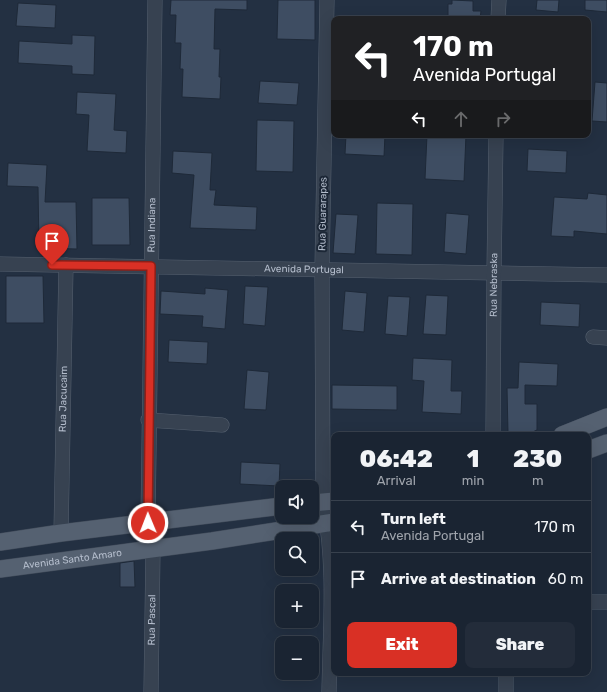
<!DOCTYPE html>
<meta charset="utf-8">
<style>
:root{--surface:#1a2432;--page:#232c3a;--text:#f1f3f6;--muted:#9fa4ac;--line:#38414d;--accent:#d93025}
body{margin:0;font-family:Rubik,sans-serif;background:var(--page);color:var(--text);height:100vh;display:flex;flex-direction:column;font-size:15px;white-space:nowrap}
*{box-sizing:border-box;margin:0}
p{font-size:13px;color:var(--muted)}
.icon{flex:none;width:22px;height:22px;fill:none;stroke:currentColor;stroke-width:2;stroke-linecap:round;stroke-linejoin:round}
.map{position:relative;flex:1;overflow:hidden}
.side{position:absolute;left:331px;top:432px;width:260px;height:244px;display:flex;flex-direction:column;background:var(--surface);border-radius:8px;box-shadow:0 4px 16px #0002,0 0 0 1px var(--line)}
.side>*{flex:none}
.top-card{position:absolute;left:331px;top:16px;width:260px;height:122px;border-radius:8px;box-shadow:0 4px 16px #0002,0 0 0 1px var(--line);background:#202124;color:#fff;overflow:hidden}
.controls{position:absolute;left:275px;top:480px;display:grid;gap:8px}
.controls a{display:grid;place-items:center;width:44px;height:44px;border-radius:8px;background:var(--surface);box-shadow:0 4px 16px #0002,0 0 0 1px var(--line);font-size:20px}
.pin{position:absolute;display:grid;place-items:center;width:34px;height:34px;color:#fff;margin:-41px -17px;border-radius:50% 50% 50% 0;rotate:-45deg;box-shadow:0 0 4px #0007}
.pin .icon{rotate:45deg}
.me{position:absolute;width:44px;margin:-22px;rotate:359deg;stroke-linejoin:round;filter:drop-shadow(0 0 3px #0008)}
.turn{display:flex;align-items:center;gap:14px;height:84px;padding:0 16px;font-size:18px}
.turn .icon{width:52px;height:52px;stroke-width:2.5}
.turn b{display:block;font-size:28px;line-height:34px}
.lanes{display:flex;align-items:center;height:38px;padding:0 16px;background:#0003;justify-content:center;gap:20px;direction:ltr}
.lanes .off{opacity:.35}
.eta{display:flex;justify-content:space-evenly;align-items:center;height:68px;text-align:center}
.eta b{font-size:24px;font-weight:800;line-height:28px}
.button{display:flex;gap:8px;margin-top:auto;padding:8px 16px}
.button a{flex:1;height:46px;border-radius:8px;background:var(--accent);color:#fff;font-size:16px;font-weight:800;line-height:46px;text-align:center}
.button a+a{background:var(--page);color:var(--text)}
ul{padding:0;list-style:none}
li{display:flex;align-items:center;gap:12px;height:52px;padding:0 16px;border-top:1px solid var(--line)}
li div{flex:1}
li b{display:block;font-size:15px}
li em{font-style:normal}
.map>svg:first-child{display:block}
.building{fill:#3e4d62;stroke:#1e2938}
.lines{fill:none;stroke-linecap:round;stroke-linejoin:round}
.minor-casing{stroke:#55606f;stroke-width:15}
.major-casing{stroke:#414b5a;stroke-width:18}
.minor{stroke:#374251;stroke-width:14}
.major{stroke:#556171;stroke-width:17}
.route-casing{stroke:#8d1f18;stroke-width:10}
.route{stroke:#d93025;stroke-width:7}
.labels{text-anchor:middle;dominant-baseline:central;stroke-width:4;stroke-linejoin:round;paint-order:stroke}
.street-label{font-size:10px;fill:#b4bdcc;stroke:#1c2736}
</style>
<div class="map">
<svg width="607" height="692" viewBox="0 0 607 692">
<rect width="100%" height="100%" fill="#233042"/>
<g class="building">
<polygon points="171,0 247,0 247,10 215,9 214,49 220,49 219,77 221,77 220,99 182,97 183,69 180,69 181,43 175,43 176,15 170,15"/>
<polygon points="278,0 315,0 315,40 277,39"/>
<polygon points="452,0 473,1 473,11 481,11 480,19 448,19 448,4 452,4"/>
<polygon points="537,0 559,0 558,12 536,10"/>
<polygon points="585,0 607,0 607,12 585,10"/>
<polygon points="18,3 56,5 55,28 16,26"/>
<polygon points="72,35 95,36 94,75 72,74 72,66 18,63 19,41 72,44"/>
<polygon points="260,81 299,83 297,105 258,103"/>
<polygon points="595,82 607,83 607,122 592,121"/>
<polygon points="77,92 116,94 114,130 127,131 126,153 87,151 89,115 76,114"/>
<polygon points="257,120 294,121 293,172 256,171"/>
<polygon points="346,135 385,135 384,156 345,154"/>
<polygon points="427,135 466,135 464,181 425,179"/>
<polygon points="528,149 567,151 566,173 527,171"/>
<polygon points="173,151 212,153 210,190 216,190 214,205 257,207 256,230 190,228 194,175 172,173"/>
<polygon points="8,163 47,165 45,202 76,202 77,249 39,248 38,187 7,186"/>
<polygon points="588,193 607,195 607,234 574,231 574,237 551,236 554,197 587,199"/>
<polygon points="92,198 129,198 130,245 92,245"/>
<polygon points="377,203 413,204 412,255 376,254"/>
<polygon points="446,213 469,215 466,254 444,252"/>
<polygon points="336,214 358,215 355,254 333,253"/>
<polygon points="6,276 43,276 44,323 6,323"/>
<polygon points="245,286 268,287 265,326 243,324"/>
<polygon points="205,288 228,290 225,329 202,327 203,316 160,314 161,291 205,294"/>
<polygon points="345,291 367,293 364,332 342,330"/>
<polygon points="426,295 448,296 446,335 423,334"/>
<polygon points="388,296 410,297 407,336 385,334"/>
<polygon points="541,302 580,304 579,327 540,325"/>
<polygon points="169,340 208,342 207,364 168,362"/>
<polygon points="413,358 452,360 451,391 462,391 461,414 422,412 424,381 412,380"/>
<polygon points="519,362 558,364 557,386 525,385 525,404 537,404 537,430 526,435 512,435 508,433 507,388 518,388"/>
<polygon points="247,370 269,372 266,410 244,409"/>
<polygon points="332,385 397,386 397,410 332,409"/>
<polygon points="241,462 280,464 279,486 240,484"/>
<polygon points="134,561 135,587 120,587 120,563"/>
</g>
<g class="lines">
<defs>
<g id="minor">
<path d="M327,0L322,269L323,502C336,564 330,629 329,692"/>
<polyline points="498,19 499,0"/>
<path id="s1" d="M0,264L607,275"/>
<polyline points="593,337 607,338"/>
<polyline points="148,420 222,425"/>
<path id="s2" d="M493,435L494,273L496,135"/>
<path id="s3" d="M148,523L155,0"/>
<path id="s4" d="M61,533L66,265"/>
<polyline points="588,602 607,602"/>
<path id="s5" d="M151,692L153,549"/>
<polyline points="506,692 506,673"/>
</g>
<g id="major">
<polyline points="562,435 607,417"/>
<polyline points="588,450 607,443"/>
<polyline points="312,503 334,501"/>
<polyline points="0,542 61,533 282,506"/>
<path id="s6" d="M0,569L212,541L334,522"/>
</g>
</defs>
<use href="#minor" class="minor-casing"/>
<use href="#major" class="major-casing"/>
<use href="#minor" class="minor"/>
<use href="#major" class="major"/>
</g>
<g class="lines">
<defs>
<polyline id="route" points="52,265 151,266 148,523"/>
</defs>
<use href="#route" class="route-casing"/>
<use href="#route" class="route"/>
</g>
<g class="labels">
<g class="street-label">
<text transform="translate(323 214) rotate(-89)">Rua Guararapes</text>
<text stroke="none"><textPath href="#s3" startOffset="298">Rua Indiana</textPath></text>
<text stroke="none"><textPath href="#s1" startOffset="304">Avenida Portugal</textPath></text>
<text stroke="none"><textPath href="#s2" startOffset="150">Rua Nebraska</textPath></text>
<text stroke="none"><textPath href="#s4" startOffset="134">Rua Jacucaim</textPath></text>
<text stroke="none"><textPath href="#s6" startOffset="73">Avenida Santo Amaro</textPath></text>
<text stroke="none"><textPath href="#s5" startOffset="72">Rua Pascal</textPath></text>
</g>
</g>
</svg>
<div class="controls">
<a><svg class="icon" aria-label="sound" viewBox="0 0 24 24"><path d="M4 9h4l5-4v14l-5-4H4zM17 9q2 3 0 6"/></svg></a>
<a><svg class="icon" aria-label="search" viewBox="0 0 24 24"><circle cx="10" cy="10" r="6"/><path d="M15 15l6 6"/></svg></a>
<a>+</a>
<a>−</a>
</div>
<div class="pin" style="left:52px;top:265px;background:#d93025"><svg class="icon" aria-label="arrive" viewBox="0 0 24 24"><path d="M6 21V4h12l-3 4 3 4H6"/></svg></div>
<svg class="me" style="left:148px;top:523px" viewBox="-20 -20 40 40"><circle r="17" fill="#d93025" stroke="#fff" stroke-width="3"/><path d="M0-11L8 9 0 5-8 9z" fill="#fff"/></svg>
<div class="top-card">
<div class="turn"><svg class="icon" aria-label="left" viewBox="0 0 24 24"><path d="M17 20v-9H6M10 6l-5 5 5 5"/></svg><div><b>170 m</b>Avenida Portugal</div></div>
<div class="lanes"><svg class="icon" aria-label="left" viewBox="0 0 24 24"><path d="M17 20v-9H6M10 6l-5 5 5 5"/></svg><svg class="icon off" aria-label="ahead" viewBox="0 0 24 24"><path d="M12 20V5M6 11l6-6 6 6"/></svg><svg class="icon off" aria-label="right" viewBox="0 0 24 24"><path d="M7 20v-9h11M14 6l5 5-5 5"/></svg></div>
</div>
<section class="side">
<div class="eta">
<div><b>06:42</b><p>Arrival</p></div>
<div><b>1</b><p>min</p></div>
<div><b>230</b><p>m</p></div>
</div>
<ul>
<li><svg class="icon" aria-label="left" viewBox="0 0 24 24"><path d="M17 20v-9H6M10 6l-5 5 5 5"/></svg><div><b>Turn left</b><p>Avenida Portugal</p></div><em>170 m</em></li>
<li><svg class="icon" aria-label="arrive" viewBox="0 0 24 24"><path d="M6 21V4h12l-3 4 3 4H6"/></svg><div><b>Arrive at destination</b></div><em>60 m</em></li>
</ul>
<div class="button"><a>Exit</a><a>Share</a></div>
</section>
</div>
